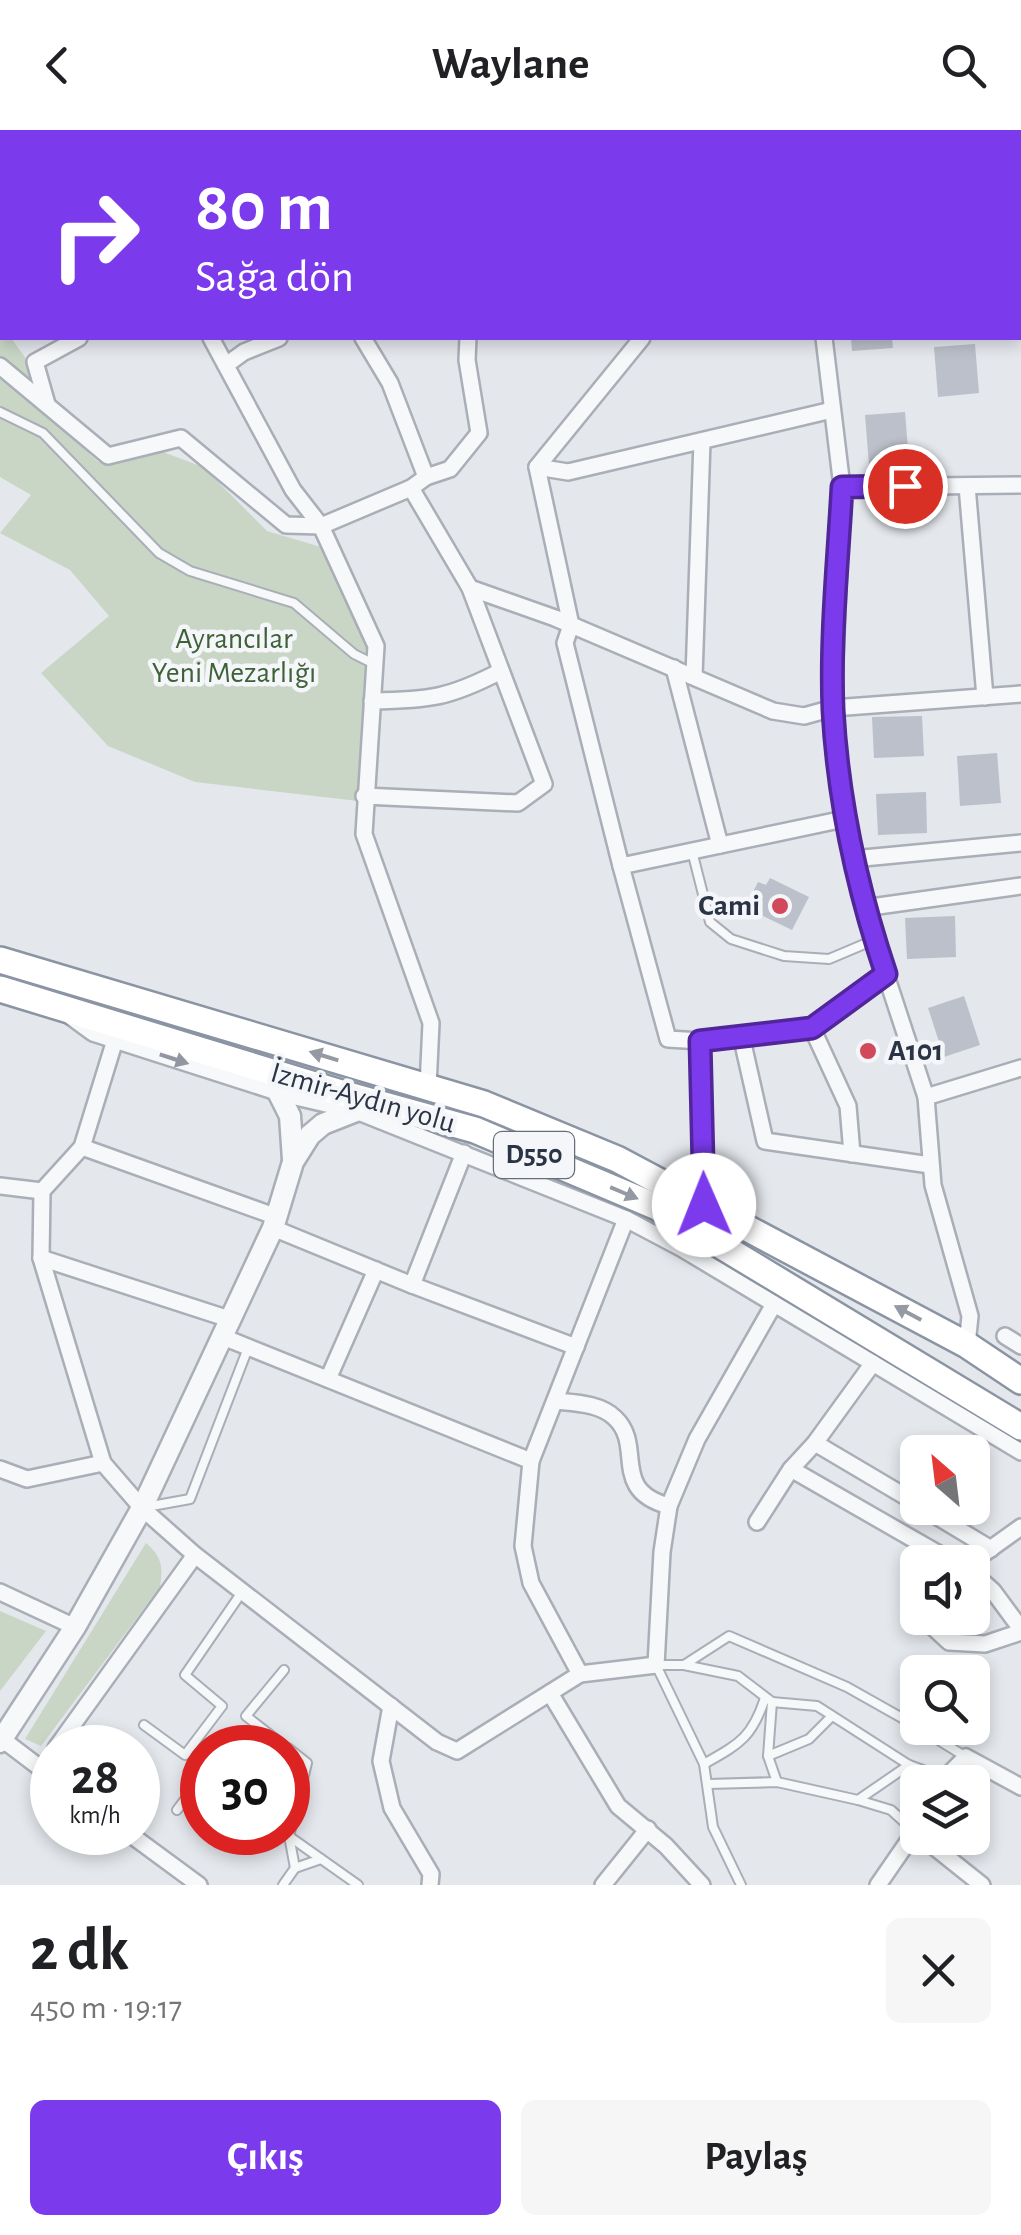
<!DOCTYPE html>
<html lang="tr">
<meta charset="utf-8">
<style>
:root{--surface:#fff;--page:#f6f6f6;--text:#202124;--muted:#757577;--accent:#7c3aed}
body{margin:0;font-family:"Alegreya Sans",sans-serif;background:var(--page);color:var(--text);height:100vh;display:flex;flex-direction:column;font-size:38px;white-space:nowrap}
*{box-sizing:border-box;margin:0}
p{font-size:32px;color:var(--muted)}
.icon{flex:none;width:55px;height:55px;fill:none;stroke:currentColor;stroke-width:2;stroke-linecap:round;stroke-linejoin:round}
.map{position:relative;height:1755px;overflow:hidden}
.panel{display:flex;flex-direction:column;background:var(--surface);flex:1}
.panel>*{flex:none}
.top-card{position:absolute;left:0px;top:0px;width:1022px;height:210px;box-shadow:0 5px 15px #0003;background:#7c3aed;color:#fff;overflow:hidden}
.needle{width:65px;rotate:332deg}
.buttons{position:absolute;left:900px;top:1305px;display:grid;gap:20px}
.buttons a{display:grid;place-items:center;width:90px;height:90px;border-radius:15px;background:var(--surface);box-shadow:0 5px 15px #0003;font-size:50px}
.speed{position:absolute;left:30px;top:1595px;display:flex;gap:20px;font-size:50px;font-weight:700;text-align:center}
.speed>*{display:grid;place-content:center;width:130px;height:130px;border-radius:50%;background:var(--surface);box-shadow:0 5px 15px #0003;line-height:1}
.speed small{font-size:25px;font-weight:400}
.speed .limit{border:15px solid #d22;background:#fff;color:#111}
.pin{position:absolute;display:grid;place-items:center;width:85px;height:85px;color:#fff;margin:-42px;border:5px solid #fff;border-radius:50%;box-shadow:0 2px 10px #0007}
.me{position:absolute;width:110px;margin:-55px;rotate:359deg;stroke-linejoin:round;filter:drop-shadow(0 0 8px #0008)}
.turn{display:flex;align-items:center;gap:35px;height:210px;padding:0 30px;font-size:45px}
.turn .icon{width:130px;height:130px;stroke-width:2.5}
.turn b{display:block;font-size:70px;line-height:85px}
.round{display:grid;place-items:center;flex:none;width:105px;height:105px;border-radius:15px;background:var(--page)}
.headline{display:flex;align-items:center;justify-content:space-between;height:170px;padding:0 30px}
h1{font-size:60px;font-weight:700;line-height:75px}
.primary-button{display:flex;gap:20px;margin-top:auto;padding:20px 30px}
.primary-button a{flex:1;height:115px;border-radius:15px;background:var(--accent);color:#fff;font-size:40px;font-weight:700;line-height:115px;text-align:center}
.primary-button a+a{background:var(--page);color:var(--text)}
header{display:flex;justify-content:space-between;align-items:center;height:130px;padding:0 30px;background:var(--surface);font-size:45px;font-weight:700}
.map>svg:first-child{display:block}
.green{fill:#c9d6c5}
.building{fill:#bbc0ca}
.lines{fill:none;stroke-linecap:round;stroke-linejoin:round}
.service-casing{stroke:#a9aeb7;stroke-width:12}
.minor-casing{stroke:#a9aeb7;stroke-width:20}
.tertiary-casing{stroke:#a9aeb7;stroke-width:25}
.trunk-casing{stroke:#8b94a3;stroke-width:30}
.service{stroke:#f7f8fa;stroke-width:8}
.minor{stroke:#f7f8fa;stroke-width:15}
.tertiary{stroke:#f7f8fa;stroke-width:20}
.trunk{stroke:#fff;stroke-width:25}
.oneway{fill:#959aa2}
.oneway2{fill:#9196a0}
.route-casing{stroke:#51269a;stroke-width:25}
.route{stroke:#7c3aed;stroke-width:18}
.poi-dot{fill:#d1495b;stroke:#f4f6f9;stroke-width:4}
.labels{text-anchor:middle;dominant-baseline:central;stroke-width:9;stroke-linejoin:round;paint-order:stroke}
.shield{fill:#f4f6f9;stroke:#676e7b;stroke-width:2.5}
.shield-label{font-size:28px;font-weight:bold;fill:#2b3445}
.park-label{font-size:30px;fill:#3f6138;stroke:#f4f6f9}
.poi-label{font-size:30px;font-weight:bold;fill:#2b3445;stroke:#f4f6f9;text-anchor:end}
.street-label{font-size:30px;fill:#2b3445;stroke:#f4f6f9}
</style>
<header><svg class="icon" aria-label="back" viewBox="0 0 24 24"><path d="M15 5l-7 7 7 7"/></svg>Waylane<svg class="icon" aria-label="search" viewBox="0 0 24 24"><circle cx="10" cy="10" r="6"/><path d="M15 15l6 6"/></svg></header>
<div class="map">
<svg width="1021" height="1755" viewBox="0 0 1021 1755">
<rect width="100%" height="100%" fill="#e4e7ec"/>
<g class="green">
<path d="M0,192L2,208H11L27,230L34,272L98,332L163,322L203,337L267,401L321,417C335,441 353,466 363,492C380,542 363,618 358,671L195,652L108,616L41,543L109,486L70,440L0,403L31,365L0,347Z"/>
<path d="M146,1413C162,1427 163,1436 160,1457L41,1616L25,1609Z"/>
<polygon points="0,1481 46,1501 0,1561"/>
</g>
<g class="building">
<polygon points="851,208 892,208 893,218 852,221"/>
<polygon points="975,214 979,263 938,267 934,217"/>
<polygon points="905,282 909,332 869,335 865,285"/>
<polygon points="922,586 924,626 874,628 872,587"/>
<polygon points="997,623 1001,673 960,676 957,626"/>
<polygon points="926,662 927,703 878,705 876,664"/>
<polygon points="770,748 809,767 792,800 753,781 758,771 750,768 758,752 766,755"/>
<polygon points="955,786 956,827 907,829 905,788"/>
<polygon points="964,866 980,915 944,927 928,878"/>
</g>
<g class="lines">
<defs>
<g id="service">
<polyline points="84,0 86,2"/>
<polyline points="0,282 43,303 159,423 190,441 294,473 354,524 374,534"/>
<polyline points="692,721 710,792 731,809 784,826 829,829 874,810"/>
<polyline points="146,1377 190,1369 248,1218"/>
<polyline points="684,1535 738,1546 772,1572 817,1576 909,1635 945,1648"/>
<polyline points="284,1540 246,1586 287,1618"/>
<polyline points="772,1572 768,1626 777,1652"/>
<polyline points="144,1595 185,1625 222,1576 185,1545 242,1462"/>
<polyline points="919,1598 966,1627"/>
<polyline points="288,1618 307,1633 289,1706 295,1738"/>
<polyline points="768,1626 809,1609 832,1586"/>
<path d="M704,1634C739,1614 752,1608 765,1568"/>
<polyline points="708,1654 777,1652 858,1670 909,1635"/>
<polyline points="858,1670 891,1680 914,1701"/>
<polyline points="177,1680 202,1647"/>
<polyline points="283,1702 358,1755"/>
<polyline points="283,1755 295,1738 321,1729"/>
<polyline points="741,1755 713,1697 704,1634 656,1535 684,1535 729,1506 847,1557 918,1597"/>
</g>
<g id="minor">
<polyline points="383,0 385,2"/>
<polyline points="1020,126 1021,126"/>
<polyline points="0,139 2,138"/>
<polyline points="211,208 293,360 321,396 376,516 364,704 431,893 428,957"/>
<polyline points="824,208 842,357 833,578 844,689 864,778 926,967 933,1055 970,1186 967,1215"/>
<polyline points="226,235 244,222 279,208"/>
<polyline points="0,236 108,326 181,308 286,395 321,396 411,358 426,347 390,253 363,208"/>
<polyline points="47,274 35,232 79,208"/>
<polyline points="537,337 568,342 832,280"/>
<polyline points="426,347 450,339 479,303 467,230 468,208"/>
<polyline points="967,356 985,567"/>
<polyline points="842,357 1021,355"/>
<polyline points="470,458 555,488 773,581 804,586 833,578 1021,564"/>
<polyline points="674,538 720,715"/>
<polyline points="694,547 702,311"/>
<path d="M372,571C430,570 449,568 501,541"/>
<polyline points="364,666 518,673 544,654 470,458 411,358"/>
<polyline points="853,729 1021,713"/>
<polyline points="621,736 565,513 571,495 537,337 642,208"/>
<polyline points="864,778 1021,756"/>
<polyline points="71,887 93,903 283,964 356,981 626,1089 681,1118 1021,1322"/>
<polyline points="812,898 848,976 852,1024"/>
<polyline points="741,905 812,898 886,844"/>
<polyline points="701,911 668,909 621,736 844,689"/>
<polyline points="926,967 1021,938"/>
<polyline points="82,1017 277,1087"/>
<polyline points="0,1056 42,1061 41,1128 103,1333 142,1378 195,1425 437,1612 457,1621 580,1544"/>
<polyline points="42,1061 82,1017 115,910"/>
<polyline points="704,1075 701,911 741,905 765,1011 930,1035"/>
<polyline points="626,1089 531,1331 523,1416 531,1453 580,1544 656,1535 662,1422 669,1376 697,1309 774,1174"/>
<polyline points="273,1098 412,1155 576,1217"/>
<polyline points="41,1128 229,1189"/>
<polyline points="412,1155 464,1023"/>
<polyline points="1005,1206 1021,1216"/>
<polyline points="223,1207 531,1331"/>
<polyline points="873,1233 815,1313 791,1339 953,1432"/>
<polyline points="328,1249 376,1140"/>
<path d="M555,1271C574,1273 600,1273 615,1288C645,1316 609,1360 669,1376"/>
<polyline points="815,1313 918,1374"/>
<polyline points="0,1339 27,1349 103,1333"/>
<polyline points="923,1378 991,1419"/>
<polyline points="757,1392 791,1339"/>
<polyline points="972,1432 1021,1397"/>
<polyline points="972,1442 993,1461 1021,1499"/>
<polyline points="0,1462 75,1497"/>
<polyline points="918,1471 918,1478"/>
<polyline points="923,1488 949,1512 985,1514 1021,1502"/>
<polyline points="550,1563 618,1676 666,1716 702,1755"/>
<polyline points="391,1576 381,1631 392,1678 431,1744 430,1755"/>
<polyline points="2,1609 52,1647"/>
<polyline points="56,1618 195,1425"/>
<polyline points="941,1652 966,1627 1021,1657"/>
<polyline points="127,1702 199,1755"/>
<polyline points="923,1708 982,1755"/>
<polyline points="603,1755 648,1699"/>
<polyline points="878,1755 918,1697"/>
</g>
<g id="tertiary">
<polyline points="278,962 290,986 293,1030"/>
<polyline points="0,1612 75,1497 142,1378 273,1098 293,1032 310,1005 323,994 356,981"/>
</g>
<g id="trunk">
<polyline points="0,830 484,974 617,1029 967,1215 1021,1251"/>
<polyline points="0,859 341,963 475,1000 657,1077 1021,1297"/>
</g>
</defs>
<use href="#service" class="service-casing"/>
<use href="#minor" class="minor-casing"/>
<use href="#tertiary" class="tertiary-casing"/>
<use href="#trunk" class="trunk-casing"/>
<use href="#service" class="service"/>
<use href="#minor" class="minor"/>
<use href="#tertiary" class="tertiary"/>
<use href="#trunk" class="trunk"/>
</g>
<defs><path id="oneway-solid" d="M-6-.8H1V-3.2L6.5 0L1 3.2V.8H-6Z" transform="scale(2.5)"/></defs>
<g class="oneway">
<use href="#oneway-solid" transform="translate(324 926) rotate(-163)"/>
<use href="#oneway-solid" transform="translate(624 1063) rotate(23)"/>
<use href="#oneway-solid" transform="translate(908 1183) rotate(-152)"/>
</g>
<use class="oneway2" href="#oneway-solid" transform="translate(174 929) rotate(18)"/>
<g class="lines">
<defs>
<path id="route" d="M704,1075L700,911L812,898L886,844C857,758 838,671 833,580C830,507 838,430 842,357L905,356"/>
</defs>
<use href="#route" class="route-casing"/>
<use href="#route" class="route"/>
</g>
<g class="poi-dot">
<circle cx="780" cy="776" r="10"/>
<circle cx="868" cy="921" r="10"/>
</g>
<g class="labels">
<rect class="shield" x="494" y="1002" width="80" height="46" rx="8"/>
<g class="shield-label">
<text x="534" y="1025">D550</text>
</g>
<g class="park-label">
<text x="234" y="509">Ayrancılar<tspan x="234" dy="34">Yeni Mezarlığı</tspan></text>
</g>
<g class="poi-label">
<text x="760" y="776">Cami</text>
<text x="888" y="921" text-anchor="start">A101</text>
</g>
<g class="street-label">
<text transform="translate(363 968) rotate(16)">İzmir-Aydın yolu</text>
</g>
</g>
</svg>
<div class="buttons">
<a><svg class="needle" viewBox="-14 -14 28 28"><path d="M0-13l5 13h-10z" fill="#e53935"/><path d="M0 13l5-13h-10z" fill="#757577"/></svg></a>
<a><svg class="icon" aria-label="sound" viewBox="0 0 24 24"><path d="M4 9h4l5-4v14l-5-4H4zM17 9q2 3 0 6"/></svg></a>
<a><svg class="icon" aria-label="search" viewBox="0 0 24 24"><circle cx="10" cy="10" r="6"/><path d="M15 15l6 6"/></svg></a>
<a><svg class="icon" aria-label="layers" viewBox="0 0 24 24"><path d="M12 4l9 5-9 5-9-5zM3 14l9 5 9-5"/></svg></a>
</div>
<div class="speed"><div>28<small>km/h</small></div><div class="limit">30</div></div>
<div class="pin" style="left:905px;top:356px;background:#d93025"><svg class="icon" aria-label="arrive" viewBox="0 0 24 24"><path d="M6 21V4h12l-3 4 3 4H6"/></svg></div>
<svg class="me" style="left:704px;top:1075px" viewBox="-20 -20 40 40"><circle r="19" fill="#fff"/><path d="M0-13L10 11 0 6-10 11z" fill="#7c3aed"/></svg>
<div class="top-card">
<div class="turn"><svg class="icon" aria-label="right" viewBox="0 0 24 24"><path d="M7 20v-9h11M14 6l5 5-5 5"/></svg><div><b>80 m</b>Sağa dön</div></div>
</div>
</div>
<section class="panel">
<div class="headline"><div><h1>2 dk</h1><p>450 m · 19:17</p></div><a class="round"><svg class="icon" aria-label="close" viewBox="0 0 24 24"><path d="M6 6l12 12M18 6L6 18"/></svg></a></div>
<div class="primary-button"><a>Çıkış</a><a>Paylaş</a></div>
</section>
